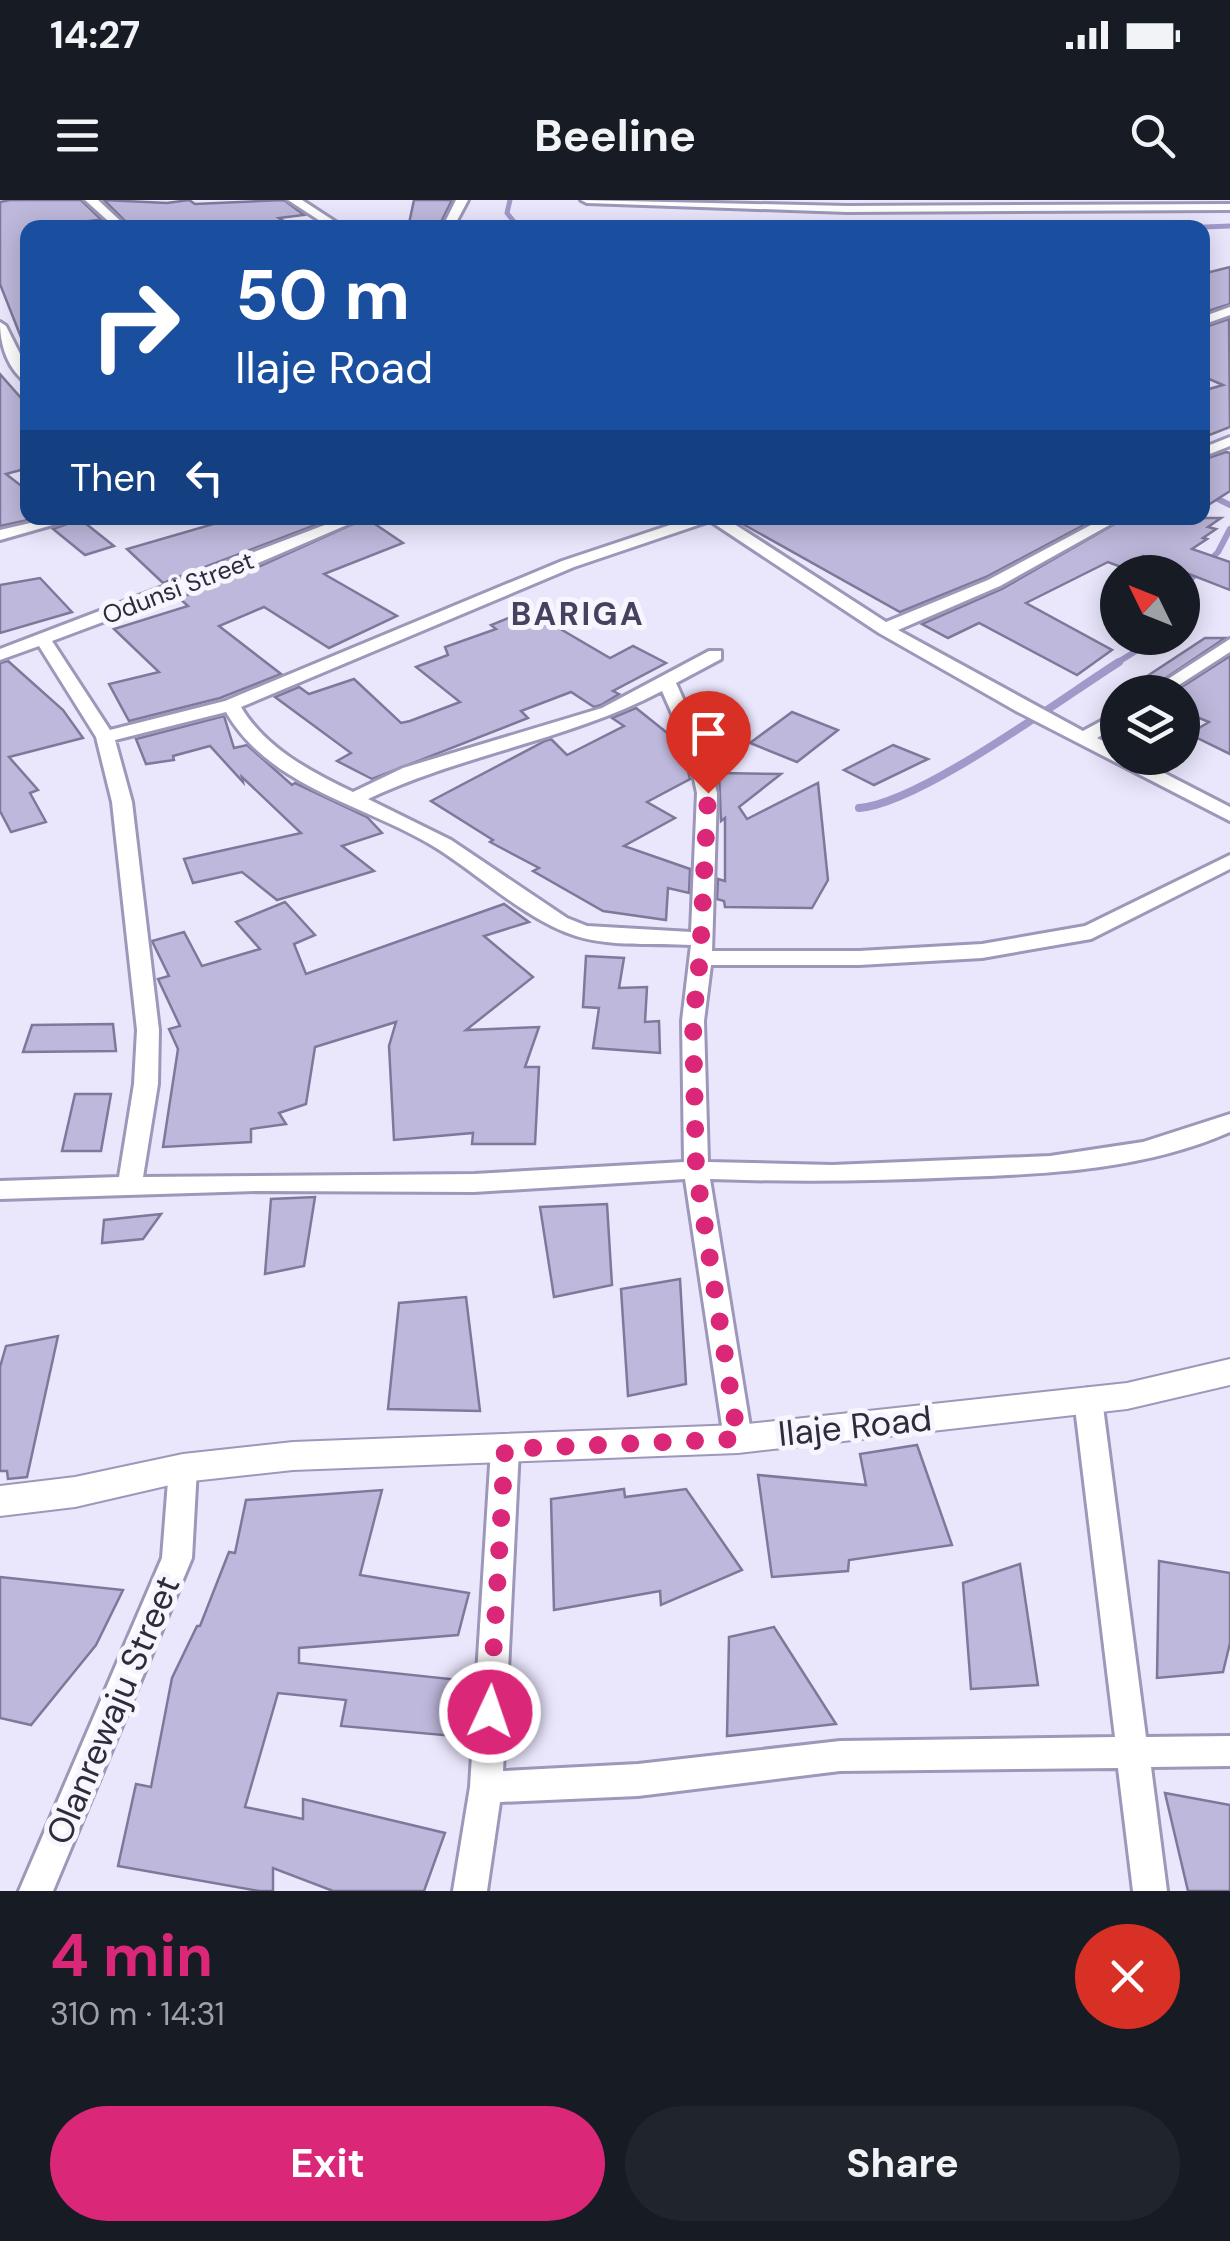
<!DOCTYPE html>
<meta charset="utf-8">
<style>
:root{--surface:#171b24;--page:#20242c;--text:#f1f3f6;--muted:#9ea1a6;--accent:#db2777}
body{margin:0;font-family:"DM Sans",sans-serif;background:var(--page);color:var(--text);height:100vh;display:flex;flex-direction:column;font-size:38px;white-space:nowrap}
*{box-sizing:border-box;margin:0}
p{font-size:32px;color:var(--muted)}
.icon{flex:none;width:55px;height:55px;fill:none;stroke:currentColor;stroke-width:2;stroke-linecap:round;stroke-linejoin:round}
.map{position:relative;height:1691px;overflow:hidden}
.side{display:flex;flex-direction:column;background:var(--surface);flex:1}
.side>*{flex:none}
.banner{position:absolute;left:20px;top:20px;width:1190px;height:305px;border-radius:20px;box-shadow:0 5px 25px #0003;background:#1a4fa0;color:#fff;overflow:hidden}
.needle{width:65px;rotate:313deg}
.tools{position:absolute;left:1100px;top:355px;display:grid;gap:20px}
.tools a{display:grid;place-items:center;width:100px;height:100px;border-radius:50%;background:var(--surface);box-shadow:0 5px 25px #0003;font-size:50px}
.pin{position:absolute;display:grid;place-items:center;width:85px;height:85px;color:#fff;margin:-102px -42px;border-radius:50% 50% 50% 0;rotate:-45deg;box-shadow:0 0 10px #0007}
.pin .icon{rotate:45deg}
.me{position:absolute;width:110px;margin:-55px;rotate:3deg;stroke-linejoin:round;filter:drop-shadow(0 0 8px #0008)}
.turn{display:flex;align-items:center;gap:35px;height:210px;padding:0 50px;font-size:45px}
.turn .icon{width:130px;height:130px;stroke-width:2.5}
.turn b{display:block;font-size:70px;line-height:85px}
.then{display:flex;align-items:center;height:95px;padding:0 50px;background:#0003;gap:20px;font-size:38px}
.round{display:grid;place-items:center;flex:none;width:105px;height:105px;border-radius:52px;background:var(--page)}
.overview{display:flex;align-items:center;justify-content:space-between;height:170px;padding:0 50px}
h1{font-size:60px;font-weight:700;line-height:75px;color:var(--accent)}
.primary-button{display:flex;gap:20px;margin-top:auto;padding:20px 50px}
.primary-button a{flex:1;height:115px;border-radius:60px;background:var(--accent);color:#fff;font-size:40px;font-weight:700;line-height:115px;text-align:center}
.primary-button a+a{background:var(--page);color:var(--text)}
.status{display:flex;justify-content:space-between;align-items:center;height:70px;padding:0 50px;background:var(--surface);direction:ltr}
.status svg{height:28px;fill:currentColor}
header{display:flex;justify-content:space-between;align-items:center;height:130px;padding:0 50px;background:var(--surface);font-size:45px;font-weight:700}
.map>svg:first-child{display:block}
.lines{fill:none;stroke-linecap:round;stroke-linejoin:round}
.stream-far2{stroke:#a199ca;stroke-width:5}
.stream-far1{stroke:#a199ca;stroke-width:6}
.stream{stroke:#a199ca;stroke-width:8}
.building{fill:#beb9dc;stroke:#7e799a;stroke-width:2.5}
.minor-casing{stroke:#9d97b9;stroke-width:6}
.tertiary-casing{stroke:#9d97b9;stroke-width:4}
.minor{fill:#fff;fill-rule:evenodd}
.tertiary{fill:#fff;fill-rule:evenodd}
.route{stroke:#db2777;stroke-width:18;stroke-dasharray:0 32.4}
.labels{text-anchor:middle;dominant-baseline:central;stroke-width:10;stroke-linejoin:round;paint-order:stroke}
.far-street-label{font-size:25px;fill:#2e2c3a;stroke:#f7f6fe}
.far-district-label{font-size:32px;font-weight:bold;letter-spacing:2.5px;fill:#46415e;stroke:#f7f6fe}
.near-street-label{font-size:35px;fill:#2e2c3a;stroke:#f7f6fe}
</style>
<div class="status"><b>14:27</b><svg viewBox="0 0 49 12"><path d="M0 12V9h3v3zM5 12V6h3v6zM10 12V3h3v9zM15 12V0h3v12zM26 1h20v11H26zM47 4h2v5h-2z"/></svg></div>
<header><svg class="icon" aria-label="menu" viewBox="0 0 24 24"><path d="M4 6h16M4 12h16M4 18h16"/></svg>Beeline<svg class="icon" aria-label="search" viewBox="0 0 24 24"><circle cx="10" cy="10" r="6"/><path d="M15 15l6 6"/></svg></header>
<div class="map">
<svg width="1230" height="1691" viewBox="0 0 1230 1691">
<rect width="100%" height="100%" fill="#eae7fd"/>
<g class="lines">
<g class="stream-far2">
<polyline points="510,0 507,13 519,28"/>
<polyline points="1180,28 1230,26"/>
</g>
<g class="stream-far1">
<polyline points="1210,295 1230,305"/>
<polyline points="1182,388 1218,352 1230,329"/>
<polyline points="1115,464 1157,438"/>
</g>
<path class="stream" d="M859,608C919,604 1062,498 1119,462"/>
</g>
<g class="building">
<polygon points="10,0 81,0 110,28 100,28 99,20 28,28 26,150 0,84 0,2"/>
<polygon points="104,0 167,3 189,0 195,4 284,0 304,15 279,18 295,28 132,28"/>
<polygon points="414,0 452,0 438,28 408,28"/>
<polygon points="1230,67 1230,104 1202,113 1202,74"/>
<polygon points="1229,119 1230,227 1202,238 1202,191 1223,185 1202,176 1202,128"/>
<polygon points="0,174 28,206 28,268 6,274 28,291 28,320 0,326"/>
<polygon points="1226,252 1230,253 1230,291 1202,309 1202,260"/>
<polygon points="234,318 334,318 163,383 127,349"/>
<polygon points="366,318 403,343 324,374 397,416 329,448 264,407 219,426 281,474 220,498 129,521 109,484 159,472 114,429 188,406 179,398 243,374"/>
<polygon points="732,318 1097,318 986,377 900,412"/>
<polygon points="1125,318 1221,318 1208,327 1216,329 1203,338 1207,339 1192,349 1230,362 1230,390 1143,356 1124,368 1108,362 1026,403 1112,450 1077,475 979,423 948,438 922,424 1002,389"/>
<polygon points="80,319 114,346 85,355 53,329"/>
<polygon points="40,378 72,412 0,433 0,385"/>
<polygon points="528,410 610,458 633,446 666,463 613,491 619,494 601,505 594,507 571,492 521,511 528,518 372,579 337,561 351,553 275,497 299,487 309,494 354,479 401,523 410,521 460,502 416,467 448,455 445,447 496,429 491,425"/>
<polygon points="1205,438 1225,438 1145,492 1123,492"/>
<polygon points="1230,456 1230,554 1189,534 1209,522 1182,511 1182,492 1174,492"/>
<polygon points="8,461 63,510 83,538 9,557 38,590 30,593 46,622 11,632 0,611 0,463"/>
<polygon points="636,508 681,544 690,579 647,602 675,618 624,646 690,669 689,693 668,688 666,720 603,711 533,671 539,668 490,642 493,640 431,601 545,541 551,539 567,555 624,526 612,518"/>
<polygon points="792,512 838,530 797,562 750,543"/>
<polygon points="224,516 234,548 247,545 292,585 295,583 367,617 382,633 342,646 374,671 277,700 242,672 193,683 184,659 301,633 242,577 243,582 210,546 173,556 174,560 146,564 136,539"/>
<polygon points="893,545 928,559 874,585 844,570"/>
<polygon points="719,573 781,574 739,607 747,619 818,583 828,680 812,708 725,707 724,701 717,699 718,679 725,681 725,618 721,621"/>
<polygon points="285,702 315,735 294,744 306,774 504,704 529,722 484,736 533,777 466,830 539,827 525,867 539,867 535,944 472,944 473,933 394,940 389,846 396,822 315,847 306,904 279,913 286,924 251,929 251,942 163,947 178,849 169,829 180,826 158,779 169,776 152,741 184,732 202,766 260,749 236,722"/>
<polygon points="586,756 624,758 619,788 647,787 645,822 659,821 660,853 593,848 599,808 583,807"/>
<polygon points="113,824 116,851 23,852 32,825"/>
<polygon points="75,894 111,894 101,951 62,951"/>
<polygon points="315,997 304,1066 265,1074 271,999"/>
<polygon points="607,1004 612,1085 554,1097 540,1007"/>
<polygon points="161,1014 143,1039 102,1043 104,1020"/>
<polygon points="680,1079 686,1184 628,1196 621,1089"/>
<polygon points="466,1097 480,1211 388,1209 399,1103"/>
<polygon points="58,1136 27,1277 8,1279 7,1271 0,1271 0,1167 6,1146"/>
<polygon points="917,1245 952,1345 849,1360 848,1371 772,1377 758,1275 866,1285 860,1254"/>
<polygon points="624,1289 625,1297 686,1289 742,1370 661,1405 660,1391 554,1410 551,1299"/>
<polygon points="382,1290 360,1375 469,1393 458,1435 299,1448 299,1463 469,1481 465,1537 341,1526 346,1500 278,1493 245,1607 303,1619 303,1599 445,1633 424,1691 333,1691 273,1668 273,1691 259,1691 118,1666 136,1584 151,1587 172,1478 197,1426 200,1426 229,1352 235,1353 246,1300"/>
<polygon points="1159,1361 1230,1373 1230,1443 1223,1472 1157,1478"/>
<polygon points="1020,1364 1038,1485 971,1489 963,1383"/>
<polygon points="0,1377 123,1390 96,1445 31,1525 0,1518"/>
<polygon points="774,1427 836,1524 727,1536 729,1437"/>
<polygon points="1165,1593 1230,1605 1230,1691 1188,1691"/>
</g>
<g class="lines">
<defs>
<g id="minor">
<polygon points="85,0 98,0 128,28 116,28"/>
<polygon points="288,0 302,0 345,28 331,28"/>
<polygon points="456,0 468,0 453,28 442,28"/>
<polygon points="581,0 847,6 1230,4 1230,10 847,12 587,3"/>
<polygon points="1230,107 1230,115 1202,125 1202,117"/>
<path d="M0,122L6,126L28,170V184C8,170 0,146 0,122Z"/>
<polygon points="1230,237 1230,246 1202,257 1202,248"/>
<polygon points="52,318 77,318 0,340 0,330"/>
<path d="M343,318H363L242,370L52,441L110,530L225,501L562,361L691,318H725L886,422L988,380L1104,318H1122L1000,386L898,430L1083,531L1118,512V525L1097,538L1118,548V558H1135L1230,607V621L1016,511L879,433L710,321L574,367L241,507C265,548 311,572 353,592L403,568L602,508L709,451H721V459L676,483L706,550L717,593L712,751H859L982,744L1085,726L1230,655V669L1091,739L982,758L859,765H711L704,821L708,962L832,965L1050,956L1143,942L1230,914V932C1146,969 1051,974 961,977C877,981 794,982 710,979L752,1239L748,1247L738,1251L728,1247L724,1239L685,979L474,992L258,991L0,999V981L119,977L134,884L137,830L112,602L96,537L39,446L0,460V449ZM662,491L688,550L697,593L691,732L587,726L567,718L451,640L368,599C463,554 569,540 662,491ZM226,512C271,590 370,605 441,651C484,679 527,720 576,736C611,747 655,743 691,745L682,821L684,962L474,974L143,977L158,884L159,830L132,602L115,540Z"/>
<polygon points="1230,439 1230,452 1168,492 1148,492"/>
<polygon points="1088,1188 1098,1191 1102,1199 1146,1537 1230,1536 1230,1566 1151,1567 1167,1691 1133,1691 1118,1568 840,1571 638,1596 500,1602 487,1691 453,1691 470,1587 491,1249 495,1241 505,1237 515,1241 519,1249 503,1571 638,1564 840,1541 1115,1537 1074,1199 1078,1191"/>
<polygon points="183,1256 193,1260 197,1268 192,1358 53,1691 19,1691 162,1358 169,1268 173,1260"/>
</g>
<polygon id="tertiary" points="1230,1159 1230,1185 1127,1209 738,1253 293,1270 183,1282 75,1307 0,1316 0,1286 75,1277 183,1254 293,1242 738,1225 1127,1183"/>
</defs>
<use href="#minor" class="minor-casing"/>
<use href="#tertiary" class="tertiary-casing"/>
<use href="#minor" class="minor"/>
<use href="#tertiary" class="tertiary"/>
</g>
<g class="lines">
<polyline class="route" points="490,1512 505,1249 738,1239 696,970 693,821 700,758 708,593"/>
</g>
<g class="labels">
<g class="far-street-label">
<text transform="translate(178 388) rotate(-21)">Odunsi Street</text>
</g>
<g class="far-district-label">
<text x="578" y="414">BARIGA</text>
</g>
<g class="near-street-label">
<text transform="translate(855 1226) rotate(-6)">Ilaje Road</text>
<text transform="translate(113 1510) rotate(-67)">Olanrewaju Street</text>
</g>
</g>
</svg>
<div class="tools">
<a><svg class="needle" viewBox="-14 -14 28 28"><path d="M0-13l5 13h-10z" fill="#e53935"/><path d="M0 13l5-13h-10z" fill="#9ea1a6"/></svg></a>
<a><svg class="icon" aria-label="layers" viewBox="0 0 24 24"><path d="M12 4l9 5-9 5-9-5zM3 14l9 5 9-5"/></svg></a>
</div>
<div class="pin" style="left:708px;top:593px;background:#d93025"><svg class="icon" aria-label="arrive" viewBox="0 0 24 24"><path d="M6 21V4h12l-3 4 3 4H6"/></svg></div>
<svg class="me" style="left:490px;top:1512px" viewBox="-20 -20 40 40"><circle r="17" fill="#db2777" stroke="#fff" stroke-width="3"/><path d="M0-11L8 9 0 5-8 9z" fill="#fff"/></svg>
<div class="banner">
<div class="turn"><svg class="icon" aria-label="right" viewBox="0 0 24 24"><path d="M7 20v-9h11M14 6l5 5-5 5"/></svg><div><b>50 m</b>Ilaje Road</div></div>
<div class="then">Then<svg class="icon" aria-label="left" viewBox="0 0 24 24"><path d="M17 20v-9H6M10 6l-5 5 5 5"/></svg></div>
</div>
</div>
<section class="side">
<div class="overview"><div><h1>4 min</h1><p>310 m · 14:31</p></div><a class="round" style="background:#d93025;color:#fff"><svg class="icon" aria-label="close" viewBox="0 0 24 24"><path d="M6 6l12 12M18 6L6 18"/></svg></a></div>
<div class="primary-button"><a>Exit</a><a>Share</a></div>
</section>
